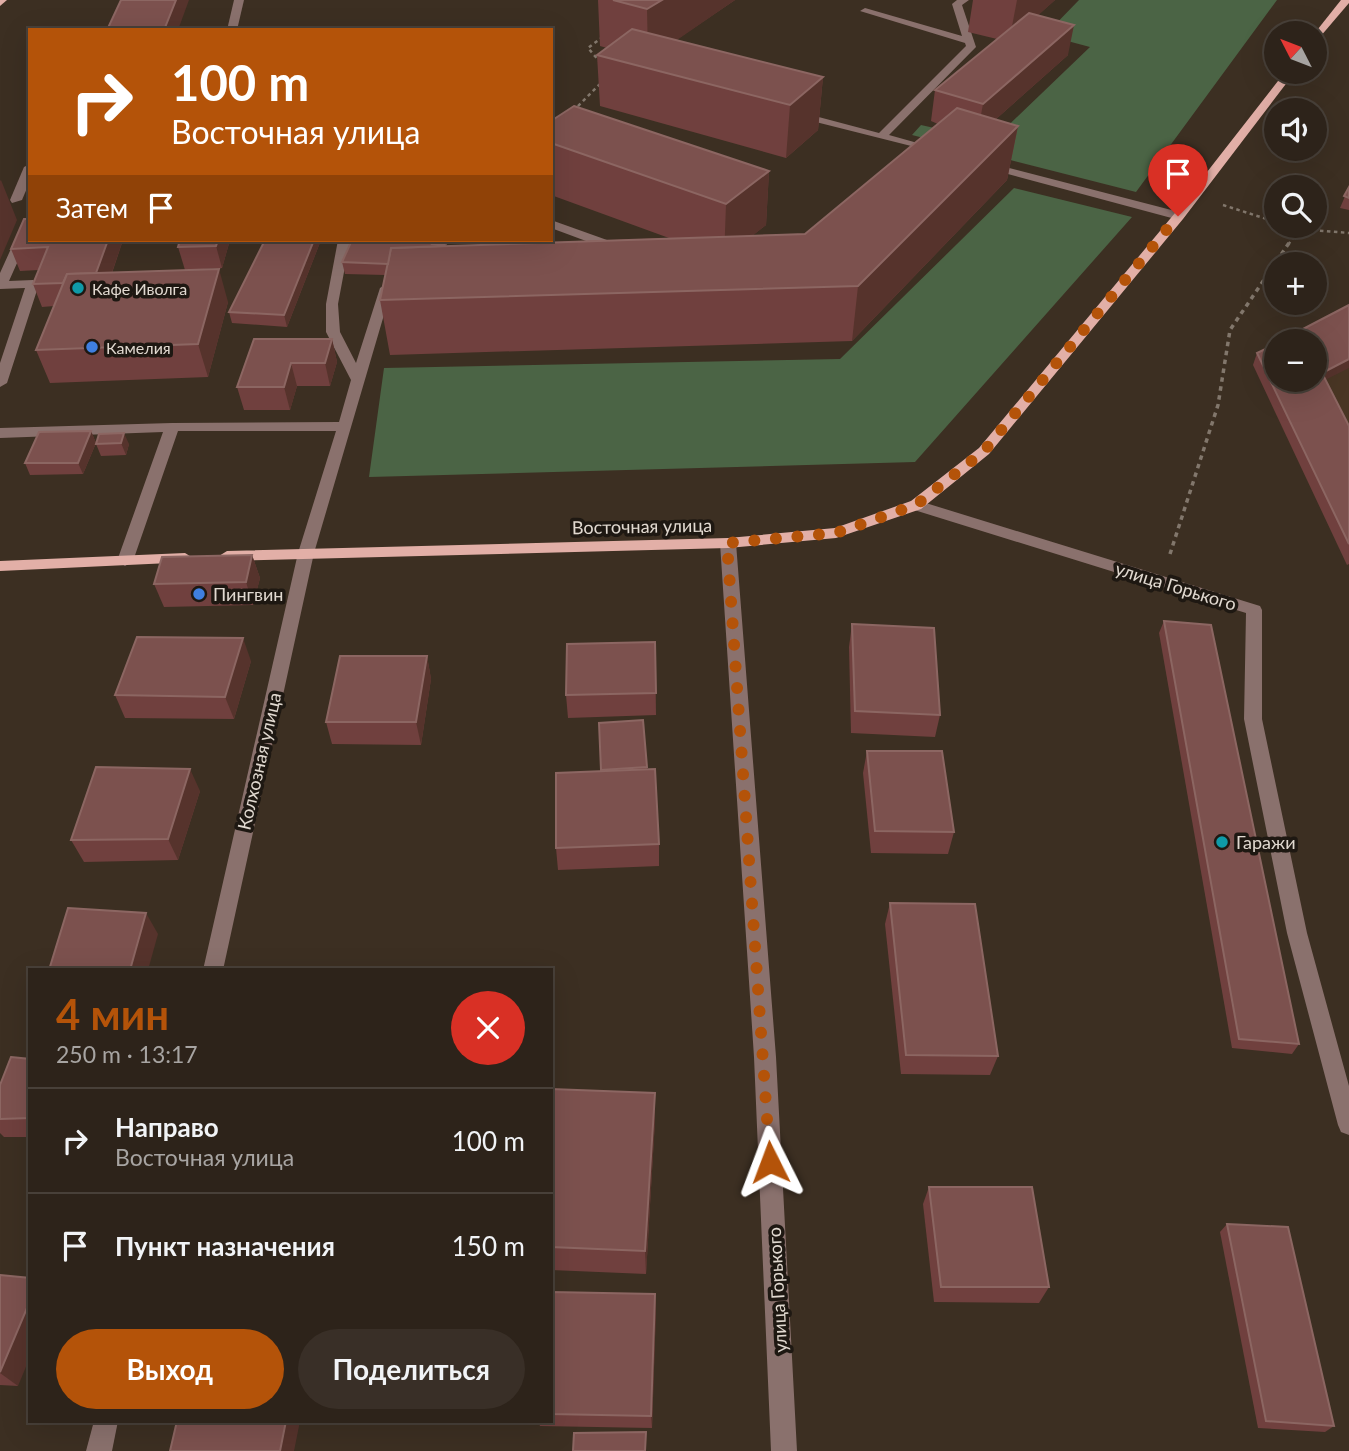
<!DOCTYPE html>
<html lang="ru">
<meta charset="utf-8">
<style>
:root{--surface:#2d231a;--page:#392f27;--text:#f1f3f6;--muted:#a7a4a2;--line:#484039;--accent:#b45309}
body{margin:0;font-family:Lato,sans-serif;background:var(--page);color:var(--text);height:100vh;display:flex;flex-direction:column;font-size:26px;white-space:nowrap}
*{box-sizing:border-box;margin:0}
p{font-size:23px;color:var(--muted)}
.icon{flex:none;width:38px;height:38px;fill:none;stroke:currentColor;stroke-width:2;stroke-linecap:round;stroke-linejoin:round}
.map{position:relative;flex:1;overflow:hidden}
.details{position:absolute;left:28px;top:968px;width:525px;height:455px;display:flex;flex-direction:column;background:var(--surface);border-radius:0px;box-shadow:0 7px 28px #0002,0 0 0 2px var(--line)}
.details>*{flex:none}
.banner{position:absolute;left:28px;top:28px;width:525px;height:214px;border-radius:0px;box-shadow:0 7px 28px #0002,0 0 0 2px var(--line);background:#b45309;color:#fff;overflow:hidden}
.needle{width:46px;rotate:312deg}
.fabs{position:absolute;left:1264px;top:21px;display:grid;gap:14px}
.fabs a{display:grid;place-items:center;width:63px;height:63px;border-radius:50%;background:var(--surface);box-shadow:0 7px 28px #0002,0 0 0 2px var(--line);font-size:35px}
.pin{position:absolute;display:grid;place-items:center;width:60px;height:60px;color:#fff;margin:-72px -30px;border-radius:50% 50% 50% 0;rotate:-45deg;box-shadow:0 0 7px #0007}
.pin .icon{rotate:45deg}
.me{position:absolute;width:77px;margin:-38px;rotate:357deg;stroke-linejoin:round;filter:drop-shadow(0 0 5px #0008)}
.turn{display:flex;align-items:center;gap:24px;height:147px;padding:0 28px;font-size:32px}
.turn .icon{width:91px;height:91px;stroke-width:2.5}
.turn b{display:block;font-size:49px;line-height:60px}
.then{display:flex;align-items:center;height:66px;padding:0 28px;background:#0003;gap:14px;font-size:26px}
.round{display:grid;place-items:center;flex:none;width:74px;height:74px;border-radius:37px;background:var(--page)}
.headline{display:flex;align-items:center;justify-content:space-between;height:119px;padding:0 28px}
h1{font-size:42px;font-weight:700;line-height:52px;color:var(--accent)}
.primary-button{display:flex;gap:14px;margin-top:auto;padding:14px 28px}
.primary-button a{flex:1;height:80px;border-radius:42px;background:var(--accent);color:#fff;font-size:28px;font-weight:700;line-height:80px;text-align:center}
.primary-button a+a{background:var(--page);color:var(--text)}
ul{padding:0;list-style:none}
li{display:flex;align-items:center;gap:21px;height:105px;padding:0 28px;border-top:2px solid var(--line)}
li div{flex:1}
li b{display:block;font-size:26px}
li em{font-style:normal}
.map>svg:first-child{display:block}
.built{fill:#493624}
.green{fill:#4b6445}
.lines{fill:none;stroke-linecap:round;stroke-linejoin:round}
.path-far1{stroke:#82776c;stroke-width:2.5;stroke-dasharray:3.5 3.5;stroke-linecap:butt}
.path{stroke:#82776c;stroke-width:3.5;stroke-dasharray:4.5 4.5;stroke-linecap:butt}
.minor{fill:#8a716d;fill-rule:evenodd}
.major{fill:#e2afa7;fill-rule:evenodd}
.wall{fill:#70403e}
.shaded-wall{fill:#56332c}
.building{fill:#7c514e;stroke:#8c6662;stroke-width:2}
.route{stroke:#b45309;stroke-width:12;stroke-dasharray:0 21.6}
.culture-dot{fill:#0f9aa8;stroke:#1e1812;stroke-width:2.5}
.shop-dot{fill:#3f7fe0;stroke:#1e1812;stroke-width:2.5}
.labels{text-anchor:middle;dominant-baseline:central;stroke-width:7;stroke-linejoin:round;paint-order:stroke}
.far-poi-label{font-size:16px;fill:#e1d9d0;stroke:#1e1812;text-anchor:start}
.street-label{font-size:18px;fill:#e1d9d0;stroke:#1e1812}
.poi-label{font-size:18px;fill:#e1d9d0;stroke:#1e1812;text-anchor:start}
</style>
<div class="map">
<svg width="1349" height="1451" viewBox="0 0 1349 1451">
<rect width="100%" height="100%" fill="#3c2f22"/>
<polygon class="built" points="1349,359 1349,504 1314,380"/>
<g class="green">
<polygon points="1079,0 1277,0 1136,192 912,135 921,125 992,141 1090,47 1045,35"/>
<polygon points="1014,188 1132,217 915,462 369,477 384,368 840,359"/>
</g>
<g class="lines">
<g class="path-far1">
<polyline points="601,63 588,48 604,36"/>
<polyline points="573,111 601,83"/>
<polyline points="1223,205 1276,222"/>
<polyline points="1287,226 1299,229 1288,245"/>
<polyline points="1299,229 1349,233"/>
</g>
<polyline class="path" points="1170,554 1218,405 1230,330 1289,243"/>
<g class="minor">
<polygon points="234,0 244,0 237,30 227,30"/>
<polygon points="957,0 969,0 962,5 976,47 889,135 939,149 939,153 792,116 791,114 796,111 879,133 966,46 965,43 860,11 865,8 962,36 952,4"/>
<polygon points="986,162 1183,213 1185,216 1179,220 982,167 980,165"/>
<polygon points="30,164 30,181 22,200 12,203 10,200 24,167"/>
<polygon points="30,216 30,234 9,281 33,280 39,284 7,383 0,387 0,363 25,288 0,289 0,273 24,220"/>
<polygon points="551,220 621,245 623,248 613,251 551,228"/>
<polygon points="338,240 350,240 338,304 340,332 356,363 380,288 386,284 395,288 391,291 314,553 223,970 203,970 298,553 336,431 178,431 133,561 125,566 117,561 163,432 0,438 0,428 172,423 339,422 351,380 326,332 326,304"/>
<polygon points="495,240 507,240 493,269 485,269 483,266"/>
<polygon points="916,500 1260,606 1262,610 1262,719 1307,933 1349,1086 1349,1135 1341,1132 1338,1125 1287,933 1244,719 1246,613 911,509 908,505 911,501"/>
<polygon points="728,538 736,543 776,1057 797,1451 771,1451 754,1057 720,543"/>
<polygon points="94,1421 118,1421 112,1451 86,1451"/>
</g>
<g class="major">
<polygon points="0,0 7,0 0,6"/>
<polygon points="1341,0 1349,0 1349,3 1314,44 1314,34"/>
<polygon points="1285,72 1295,72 1183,219 989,454 921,509 836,538 728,548 227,561 219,556 227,551 728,538 835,528 911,501 979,448 1175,213"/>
<polygon points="185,553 193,558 191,562 0,571 0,561"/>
</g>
</g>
<g class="wall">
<polygon points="598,0 735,0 676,40 823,77 818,130 786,158 600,106 597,55 607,48 600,46"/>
<polygon points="973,0 1055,0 1038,15 1068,55 995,120 1018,126 1007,180 852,341 390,355 380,300 385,275 345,274 342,262 352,240 440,240 438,244 445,246 669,238 551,195 551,121 769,171 766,225 753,235 805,234 938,124 931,121 935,90 997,39 968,32"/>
<polygon points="1349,187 1349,210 1340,208"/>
<polygon points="30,240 123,240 112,273 228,302 208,377 50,383 36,350 54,306 42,307 33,284 39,270 20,271 11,249"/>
<polygon points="180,240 230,240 222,268 185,270 178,247"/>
<polygon points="265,240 321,240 287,327 232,323 229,312"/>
<polygon points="332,339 337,362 330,386 297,386 290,410 244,410 237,387"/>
<polygon points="1257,353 1326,380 1349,426 1349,564 1347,565 1253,365"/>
<polygon points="91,431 96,443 83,474 30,475 25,463"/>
<polygon points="99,434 129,444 126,455 101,456 96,444"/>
<polygon points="252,555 260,578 253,605 164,607 154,584"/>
<polygon points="1164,621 1299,1044 1292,1054 1232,1048 1159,633"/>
<polygon points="852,624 940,715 935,737 851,733 849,647"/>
<polygon points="655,642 656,715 568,718 566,695"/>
<polygon points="427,656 431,679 421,745 332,744 326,722"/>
<polygon points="251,661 234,719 125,718 115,695"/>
<polygon points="643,720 647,770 659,844 659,866 558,870 556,848 601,772 599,723"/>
<polygon points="867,751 954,832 948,854 871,853 863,773"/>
<polygon points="200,791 178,860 84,862 71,840"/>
<polygon points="890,903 998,1056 990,1075 901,1074 885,924"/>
<polygon points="30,1059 30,1137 4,1137 0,1133 0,1085"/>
<polygon points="551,1089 655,1120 646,1274 551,1270"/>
<polygon points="929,1187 1049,1287 1039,1303 934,1302 923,1204"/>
<polygon points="1227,1224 1334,1426 1325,1432 1258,1428 1220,1232"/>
<polygon points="0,1275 18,1386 0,1385"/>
<polygon points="551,1292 655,1294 656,1309 652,1428 540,1426 538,1421 551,1421"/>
</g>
<g class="shaded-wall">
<polygon points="176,0 189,0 178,30 164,30"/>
<polygon points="662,0 735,0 648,60 647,9"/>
<polygon points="1017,0 1055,0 1009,42"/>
<polygon points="1074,25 1068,55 977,136 983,104"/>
<polygon points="823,77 818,130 786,158 790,105"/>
<polygon points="1018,126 1007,180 852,341 858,286"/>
<polygon points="769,171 766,225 724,259 726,204"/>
<polygon points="1,180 17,220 0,260 0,181"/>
<polygon points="108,240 123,240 101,304 93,282"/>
<polygon points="218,240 230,240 222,268 216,246"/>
<polygon points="314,240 321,240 287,327 284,315"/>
<polygon points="434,240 440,240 434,256 432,244"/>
<polygon points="219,269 228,302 208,377 198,344"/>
<polygon points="332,339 337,362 330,386 325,363"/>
<polygon points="1349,359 1349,368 1317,384 1322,373"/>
<polygon points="291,363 297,386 290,410 284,387"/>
<polygon points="91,431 96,443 83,474 78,463"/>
<polygon points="124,433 129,444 126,455 121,443"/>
<polygon points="252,555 260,578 253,605 246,582"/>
<polygon points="243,638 251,661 234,719 225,697"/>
<polygon points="427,656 431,679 421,745 416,722"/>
<polygon points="190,769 200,791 178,860 168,839"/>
<polygon points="146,913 158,934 148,970 130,970"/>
<polygon points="655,1093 655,1120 646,1274 645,1251"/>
<polygon points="655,1294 656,1309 652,1428 651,1416"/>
<polygon points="30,1301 30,1357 18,1386 0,1373"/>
<polygon points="286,1421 300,1421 294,1451 280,1451"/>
</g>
<g class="building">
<polygon points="121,0 176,0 164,30 107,30"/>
<polygon points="613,0 662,0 647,9"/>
<polygon points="1029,13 1074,25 983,104 935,90"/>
<polygon points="632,29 823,77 790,105 597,55"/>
<polygon points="574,106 769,171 726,204 551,143 551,121"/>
<polygon points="957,108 1018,126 858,286 380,300 391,248 805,234"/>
<polygon points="1349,187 1349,198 1344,196"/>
<polygon points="24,219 30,219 30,240 108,240 96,273 67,274 63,283 33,284 48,247 11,249"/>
<polygon points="180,240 218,240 216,246 178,247"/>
<polygon points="265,240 314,240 284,315 229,312"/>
<polygon points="352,240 434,240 432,244 445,245 444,246 391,248 388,264 342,262"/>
<polygon points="219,269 198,344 36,350 67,274"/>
<polygon points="1349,305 1349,359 1322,373 1349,426 1349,544 1257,353 1276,344 1276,380 1314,380 1314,341 1280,341"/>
<polygon points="254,339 332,339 325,363 291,363 284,387 237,387"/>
<polygon points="91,431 78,463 25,463 39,432"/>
<polygon points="124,433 121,443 96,444 99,434"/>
<polygon points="252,555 246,582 154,584 162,557"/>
<polygon points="1164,621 1211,625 1299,1044 1239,1039"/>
<polygon points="852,624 934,628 940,715 855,711"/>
<polygon points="137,637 243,638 225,697 115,695"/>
<polygon points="655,642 656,693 566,695 567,644"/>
<polygon points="340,656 427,656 416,722 326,722"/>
<polygon points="643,720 647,767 601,770 599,723"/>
<polygon points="867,751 942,751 954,832 875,831"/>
<polygon points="96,767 190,769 168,839 71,840"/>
<polygon points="655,769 659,844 556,848 556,773"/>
<polygon points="890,903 975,904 998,1056 906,1055"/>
<polygon points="68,908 146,913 130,970 49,970"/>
<polygon points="11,1057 30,1059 30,1118 0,1119 0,1085"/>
<polygon points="551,1089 655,1093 645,1251 551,1247"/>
<polygon points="929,1187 1032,1187 1049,1287 941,1287"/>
<polygon points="1227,1224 1288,1227 1334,1426 1266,1421"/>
<polygon points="0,1275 30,1278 30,1301 0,1372"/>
<polygon points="551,1292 655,1294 651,1416 551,1414"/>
<polygon points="177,1421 286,1421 280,1451 170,1451"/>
<polygon points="646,1432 645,1451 573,1451 574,1433"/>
</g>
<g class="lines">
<polyline class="route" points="770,1162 727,543 836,533 916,505 984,451 1178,216"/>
</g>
<g class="culture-dot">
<circle cx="78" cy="288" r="7"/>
<circle cx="1222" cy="842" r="7"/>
</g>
<g class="shop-dot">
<circle cx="92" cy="347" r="7"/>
<circle cx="199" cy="594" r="7"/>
</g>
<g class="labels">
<g class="far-poi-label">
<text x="92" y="288">Кафе Иволга</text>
<text x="106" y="347">Камелия</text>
</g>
<g class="street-label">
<text transform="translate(642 526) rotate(-1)">Восточная улица</text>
<text transform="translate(1176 586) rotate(17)">улица Горького</text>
<text transform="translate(259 761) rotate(-77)">Колхозная улица</text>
<text transform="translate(777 1290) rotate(-93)">улица Горького</text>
</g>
<g class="poi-label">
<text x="213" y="594">Пингвин</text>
<text x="1236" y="842">Гаражи</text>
</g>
</g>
</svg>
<div class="fabs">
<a><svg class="needle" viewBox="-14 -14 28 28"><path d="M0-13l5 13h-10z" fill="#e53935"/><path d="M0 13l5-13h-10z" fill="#a7a4a2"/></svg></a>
<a><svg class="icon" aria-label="sound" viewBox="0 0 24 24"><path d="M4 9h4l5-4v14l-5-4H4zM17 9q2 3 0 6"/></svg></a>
<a><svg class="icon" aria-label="search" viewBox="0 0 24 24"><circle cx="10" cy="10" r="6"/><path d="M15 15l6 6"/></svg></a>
<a>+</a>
<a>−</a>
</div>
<div class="pin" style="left:1178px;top:216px;background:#d93025"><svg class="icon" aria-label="arrive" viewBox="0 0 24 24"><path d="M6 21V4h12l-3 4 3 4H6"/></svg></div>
<svg class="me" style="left:770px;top:1162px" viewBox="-20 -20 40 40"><path d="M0-17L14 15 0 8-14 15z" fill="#b45309" stroke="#fff" stroke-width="4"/></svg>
<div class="banner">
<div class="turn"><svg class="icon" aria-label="right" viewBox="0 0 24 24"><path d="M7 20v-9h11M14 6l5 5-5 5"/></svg><div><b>100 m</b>Восточная улица</div></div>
<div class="then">Затем<svg class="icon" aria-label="arrive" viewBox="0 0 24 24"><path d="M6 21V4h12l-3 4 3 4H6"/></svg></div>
</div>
<section class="details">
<div class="headline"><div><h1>4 мин</h1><p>250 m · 13:17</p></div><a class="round" style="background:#d93025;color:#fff"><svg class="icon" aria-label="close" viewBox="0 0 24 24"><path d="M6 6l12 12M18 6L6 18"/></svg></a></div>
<ul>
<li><svg class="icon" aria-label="right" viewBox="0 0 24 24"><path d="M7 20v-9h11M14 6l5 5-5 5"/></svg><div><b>Направо</b><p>Восточная улица</p></div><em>100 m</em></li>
<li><svg class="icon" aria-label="arrive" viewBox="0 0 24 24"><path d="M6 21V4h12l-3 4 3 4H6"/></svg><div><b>Пункт назначения</b></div><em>150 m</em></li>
</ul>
<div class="primary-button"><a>Выход</a><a>Поделиться</a></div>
</section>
</div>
